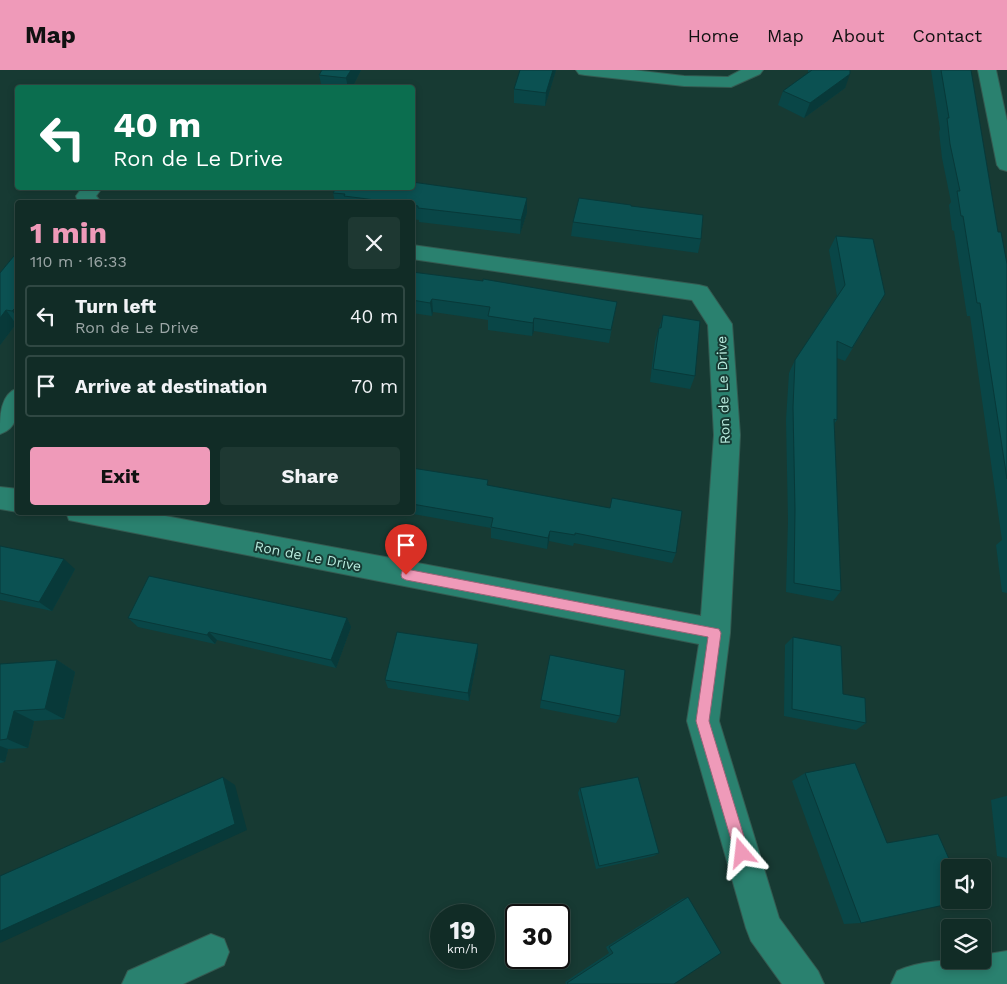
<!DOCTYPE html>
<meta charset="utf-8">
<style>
:root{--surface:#112c26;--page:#1e3832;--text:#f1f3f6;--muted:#9ca7a7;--line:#304843;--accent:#ef9ab9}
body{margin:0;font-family:"Work Sans",sans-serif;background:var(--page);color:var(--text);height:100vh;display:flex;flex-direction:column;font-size:19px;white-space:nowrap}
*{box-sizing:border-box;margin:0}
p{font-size:16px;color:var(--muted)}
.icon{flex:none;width:28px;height:28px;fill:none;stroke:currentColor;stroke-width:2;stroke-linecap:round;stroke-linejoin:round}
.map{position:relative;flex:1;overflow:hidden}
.details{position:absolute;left:15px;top:130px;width:400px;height:315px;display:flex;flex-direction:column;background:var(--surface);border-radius:5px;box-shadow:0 2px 8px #0003,0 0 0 1px var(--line)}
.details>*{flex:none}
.guide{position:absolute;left:15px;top:15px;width:400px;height:105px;border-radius:5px;box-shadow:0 2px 8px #0003,0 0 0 1px var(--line);background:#0b6e4f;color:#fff;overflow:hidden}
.controls{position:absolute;left:941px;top:789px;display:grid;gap:10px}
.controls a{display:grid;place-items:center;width:50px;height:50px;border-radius:5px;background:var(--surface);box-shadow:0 2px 8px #0003,0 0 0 1px var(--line);font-size:25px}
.speed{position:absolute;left:430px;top:834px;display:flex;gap:10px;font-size:25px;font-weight:700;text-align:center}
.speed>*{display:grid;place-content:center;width:65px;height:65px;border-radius:50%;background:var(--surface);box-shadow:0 2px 8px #0003,0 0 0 1px var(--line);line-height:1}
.speed small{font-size:12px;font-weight:400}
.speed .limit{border:2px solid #111;border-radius:8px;background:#fff;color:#111}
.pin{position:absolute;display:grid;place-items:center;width:42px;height:42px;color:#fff;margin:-51px -21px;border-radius:50% 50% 50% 0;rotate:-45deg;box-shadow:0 0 5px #0007}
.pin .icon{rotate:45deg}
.me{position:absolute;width:55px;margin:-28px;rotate:343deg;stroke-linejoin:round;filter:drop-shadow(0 0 4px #0008)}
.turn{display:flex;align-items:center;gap:18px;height:105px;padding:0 15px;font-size:22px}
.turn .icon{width:65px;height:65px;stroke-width:2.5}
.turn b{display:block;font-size:35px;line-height:42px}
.round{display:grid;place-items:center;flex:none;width:52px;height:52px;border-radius:5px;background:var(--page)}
.summary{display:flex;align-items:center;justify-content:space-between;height:85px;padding:0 15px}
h1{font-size:30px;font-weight:700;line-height:38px;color:var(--accent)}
.cta{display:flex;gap:10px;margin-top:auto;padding:10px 15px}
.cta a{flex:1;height:58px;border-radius:5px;background:var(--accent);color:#111;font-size:20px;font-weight:700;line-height:58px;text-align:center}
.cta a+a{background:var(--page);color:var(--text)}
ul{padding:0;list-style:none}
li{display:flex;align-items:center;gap:15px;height:62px;margin:0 10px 8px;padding:0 5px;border:2px solid var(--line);border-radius:5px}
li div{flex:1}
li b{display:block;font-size:19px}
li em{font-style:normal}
header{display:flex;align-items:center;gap:30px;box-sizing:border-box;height:70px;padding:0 25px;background:var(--accent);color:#111}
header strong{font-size:24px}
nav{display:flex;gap:28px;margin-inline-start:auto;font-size:18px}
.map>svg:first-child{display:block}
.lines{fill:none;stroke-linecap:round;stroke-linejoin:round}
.minor-casing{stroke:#345a51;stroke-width:2}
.minor{fill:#2a816f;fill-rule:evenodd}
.wall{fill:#094647}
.shaded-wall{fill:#083939}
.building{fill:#0b5152;stroke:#083939}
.route{fill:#ef9ab9;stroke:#9b6478}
.labels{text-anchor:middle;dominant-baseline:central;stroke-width:4;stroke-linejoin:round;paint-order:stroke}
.street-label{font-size:14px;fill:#baecdf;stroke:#173a33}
</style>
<header>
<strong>Map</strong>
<nav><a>Home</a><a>Map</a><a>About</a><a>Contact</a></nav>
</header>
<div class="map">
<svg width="1007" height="914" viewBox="0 0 1007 914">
<rect width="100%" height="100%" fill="#173a33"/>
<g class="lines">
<defs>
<g id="minor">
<polygon points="576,0 633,0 684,6 728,7 741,0 763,0 760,4 731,17 684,16 585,5 579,4"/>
<polygon points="978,0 996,0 1007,51 1007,101 1000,99 997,95"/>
<polygon points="82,118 102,118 96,126 101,132 78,132 76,126"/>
<polygon points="412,175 699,215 707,217 732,254 740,365 730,563 719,651 779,848 818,901 824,914 782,914 751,871 746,858 687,651 699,574 69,450 66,442 144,442 701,546 714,365 708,255 692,230 412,189"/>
<path d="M18,318C18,336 21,357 0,364C0,346 0,324 18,318Z"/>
<polygon points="0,417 18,419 18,442 0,439"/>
<polygon points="211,864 224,869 229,882 224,895 183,914 122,914 128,901"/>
<path d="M1007,881V914H891L897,901C924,889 953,890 982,890V885Z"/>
</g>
</defs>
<use href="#minor" class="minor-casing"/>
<use href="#minor" class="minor"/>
</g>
<g class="wall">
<polygon points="361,0 352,18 322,18 319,5"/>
<polygon points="556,0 545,36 514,33 514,19"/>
<polygon points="808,0 850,0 845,18 804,48 778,35 783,21 808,3"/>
<polygon points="931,0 971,0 998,162 1007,194 1007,523 1002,522 996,475 1002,470 970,246 967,246 954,161 952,160 949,135 951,132 942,88 939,62 940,59"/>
<polygon points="333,123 527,142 520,164 419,152 419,150 412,149 412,132 335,132"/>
<polygon points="631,136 701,169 698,183 571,166 573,152"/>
<polygon points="836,166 885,224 845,291 837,288 837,350 834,354 841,521 833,531 786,522 788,450 786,350 789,303 795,290 837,226 829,180"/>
<polygon points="18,181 18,254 16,254 0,275 0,203"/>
<polygon points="412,202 617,232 609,273 534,261 532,266 488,260 488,250 433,242 432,246 412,243"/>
<polygon points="663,245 695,306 690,319 650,312 655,271"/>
<polygon points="412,398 488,415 610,438 612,428 676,483 672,493 574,473 573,476 549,471 547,479 491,468 491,458 402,442 412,442"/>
<polygon points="0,476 75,499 52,541 0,530"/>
<polygon points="128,548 347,548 351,557 336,598 217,570 215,574 138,557"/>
<polygon points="793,567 843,624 866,653 856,660 784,646 785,575"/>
<polygon points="478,574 478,583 469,631 388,618 385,610"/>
<polygon points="57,590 75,602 64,649 34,651 28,678 8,679 5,692 0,693 0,594"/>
<polygon points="541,630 620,646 616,653 540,638"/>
<polygon points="805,703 887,773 861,853 844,854 792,711"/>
<polygon points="580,718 659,783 654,786 596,799 578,723"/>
<polygon points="1006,726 1007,726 1007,788 997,786 991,730"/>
<polygon points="688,827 674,914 566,914 565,912 609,883 606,877 682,829"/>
</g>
<g class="shaded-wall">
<polygon points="351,0 361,0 352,18 348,18 346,8"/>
<polygon points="553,0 556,0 545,36 546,23"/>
<polygon points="850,4 845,18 804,48 810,33"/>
<polygon points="527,128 527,142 520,164 521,150"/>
<polygon points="432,229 433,242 432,246 430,233"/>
<polygon points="18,235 18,248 12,241"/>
<polygon points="6,240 16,254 0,275 0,248"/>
<polygon points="534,248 534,261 532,266 533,253"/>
<polygon points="550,461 549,471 547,479 548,468"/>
<polygon points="64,489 75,499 52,541 39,532"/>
<polygon points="347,548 351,557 336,598 331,590"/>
<polygon points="209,562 217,570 215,574 207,565"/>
<polygon points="478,574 478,583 469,631 468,623"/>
<polygon points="57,590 75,602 64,649 45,639"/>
<polygon points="14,641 34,651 28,678 7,669"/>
<polygon points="0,676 8,679 5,692 0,690"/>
<polygon points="223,707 235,715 247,760 0,873 0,861"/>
</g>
<g class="building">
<polygon points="322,0 351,0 346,8 319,5"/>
<polygon points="520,0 553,0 546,23 514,19"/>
<polygon points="812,0 850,0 850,4 810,33 783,21"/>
<polygon points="941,0 971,0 998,162 1001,162 1007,194 1007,409 980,233 977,233 963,146 961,146 957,121 960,121 950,74 947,48 949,48"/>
<polygon points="412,112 527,128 521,150 418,138 418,136 412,135 412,132 391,132 344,126 345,124 333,123 336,118 412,118"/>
<polygon points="579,128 631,135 631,136 703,145 701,169 573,152"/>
<polygon points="836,166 873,169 885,224 852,278 837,271 837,350 834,349 841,521 794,513 795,440 793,337 795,290 845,215"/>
<polygon points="18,181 18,235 12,241 6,240 0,248 0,203"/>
<polygon points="412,202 483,211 483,209 617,232 611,260 534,248 533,253 488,246 490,237 432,229 430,233 412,230"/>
<polygon points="663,245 700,251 695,306 653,299 659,258 661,258"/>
<polygon points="412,398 488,410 487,415 610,438 612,428 682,441 676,483 575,463 575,465 550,461 548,468 491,457 493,448 412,434"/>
<polygon points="0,476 64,489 39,532 0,523"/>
<polygon points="149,506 347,548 331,590 209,562 207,565 128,548"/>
<polygon points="397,562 478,574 468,623 385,610"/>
<polygon points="793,567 841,576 843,624 865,628 866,653 792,639"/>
<polygon points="550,585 625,600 620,646 541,630"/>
<polygon points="57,590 45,639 14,641 7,669 0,670 0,594"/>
<polygon points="855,693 887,773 938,764 953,798 950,798 950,830 967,830 861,853 805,703"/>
<polygon points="223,707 235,754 0,861 0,806"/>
<polygon points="638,707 659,783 599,796 580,718"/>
<polygon points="688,827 721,883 674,914 568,914 567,913 613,883 609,877"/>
</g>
<polygon class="route" points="406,499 719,559 721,563 709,651 749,783 747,788 742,790 737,788 735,783 696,651 708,567 406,510 402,508 401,505 402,501"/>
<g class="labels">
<g class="street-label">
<text transform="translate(723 320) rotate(-92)">Ron de Le Drive</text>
<text transform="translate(308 486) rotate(11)">Ron de Le Drive</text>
</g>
</g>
</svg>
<div class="controls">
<a><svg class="icon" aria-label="sound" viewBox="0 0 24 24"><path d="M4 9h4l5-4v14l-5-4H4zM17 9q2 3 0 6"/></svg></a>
<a><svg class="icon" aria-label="layers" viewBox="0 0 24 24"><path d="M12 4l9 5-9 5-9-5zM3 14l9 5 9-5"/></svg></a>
</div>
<div class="speed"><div>19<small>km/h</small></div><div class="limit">30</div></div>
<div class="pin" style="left:406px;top:505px;background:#d93025"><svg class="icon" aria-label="arrive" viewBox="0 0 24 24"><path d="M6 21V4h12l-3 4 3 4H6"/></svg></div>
<svg class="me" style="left:742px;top:783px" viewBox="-20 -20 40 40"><path d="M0-17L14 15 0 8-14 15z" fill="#ef9ab9" stroke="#fff" stroke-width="4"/></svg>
<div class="guide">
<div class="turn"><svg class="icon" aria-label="left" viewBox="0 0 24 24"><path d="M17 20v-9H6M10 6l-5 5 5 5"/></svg><div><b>40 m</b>Ron de Le Drive</div></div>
</div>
<section class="details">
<div class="summary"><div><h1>1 min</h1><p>110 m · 16:33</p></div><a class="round"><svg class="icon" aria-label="close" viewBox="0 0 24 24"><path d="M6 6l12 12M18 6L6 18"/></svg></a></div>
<ul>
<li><svg class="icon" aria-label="left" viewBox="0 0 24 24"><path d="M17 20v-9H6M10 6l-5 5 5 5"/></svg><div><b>Turn left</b><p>Ron de Le Drive</p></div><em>40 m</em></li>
<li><svg class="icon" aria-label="arrive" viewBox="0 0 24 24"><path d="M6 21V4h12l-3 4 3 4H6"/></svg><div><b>Arrive at destination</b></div><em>70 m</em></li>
</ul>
<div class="cta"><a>Exit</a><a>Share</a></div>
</section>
</div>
